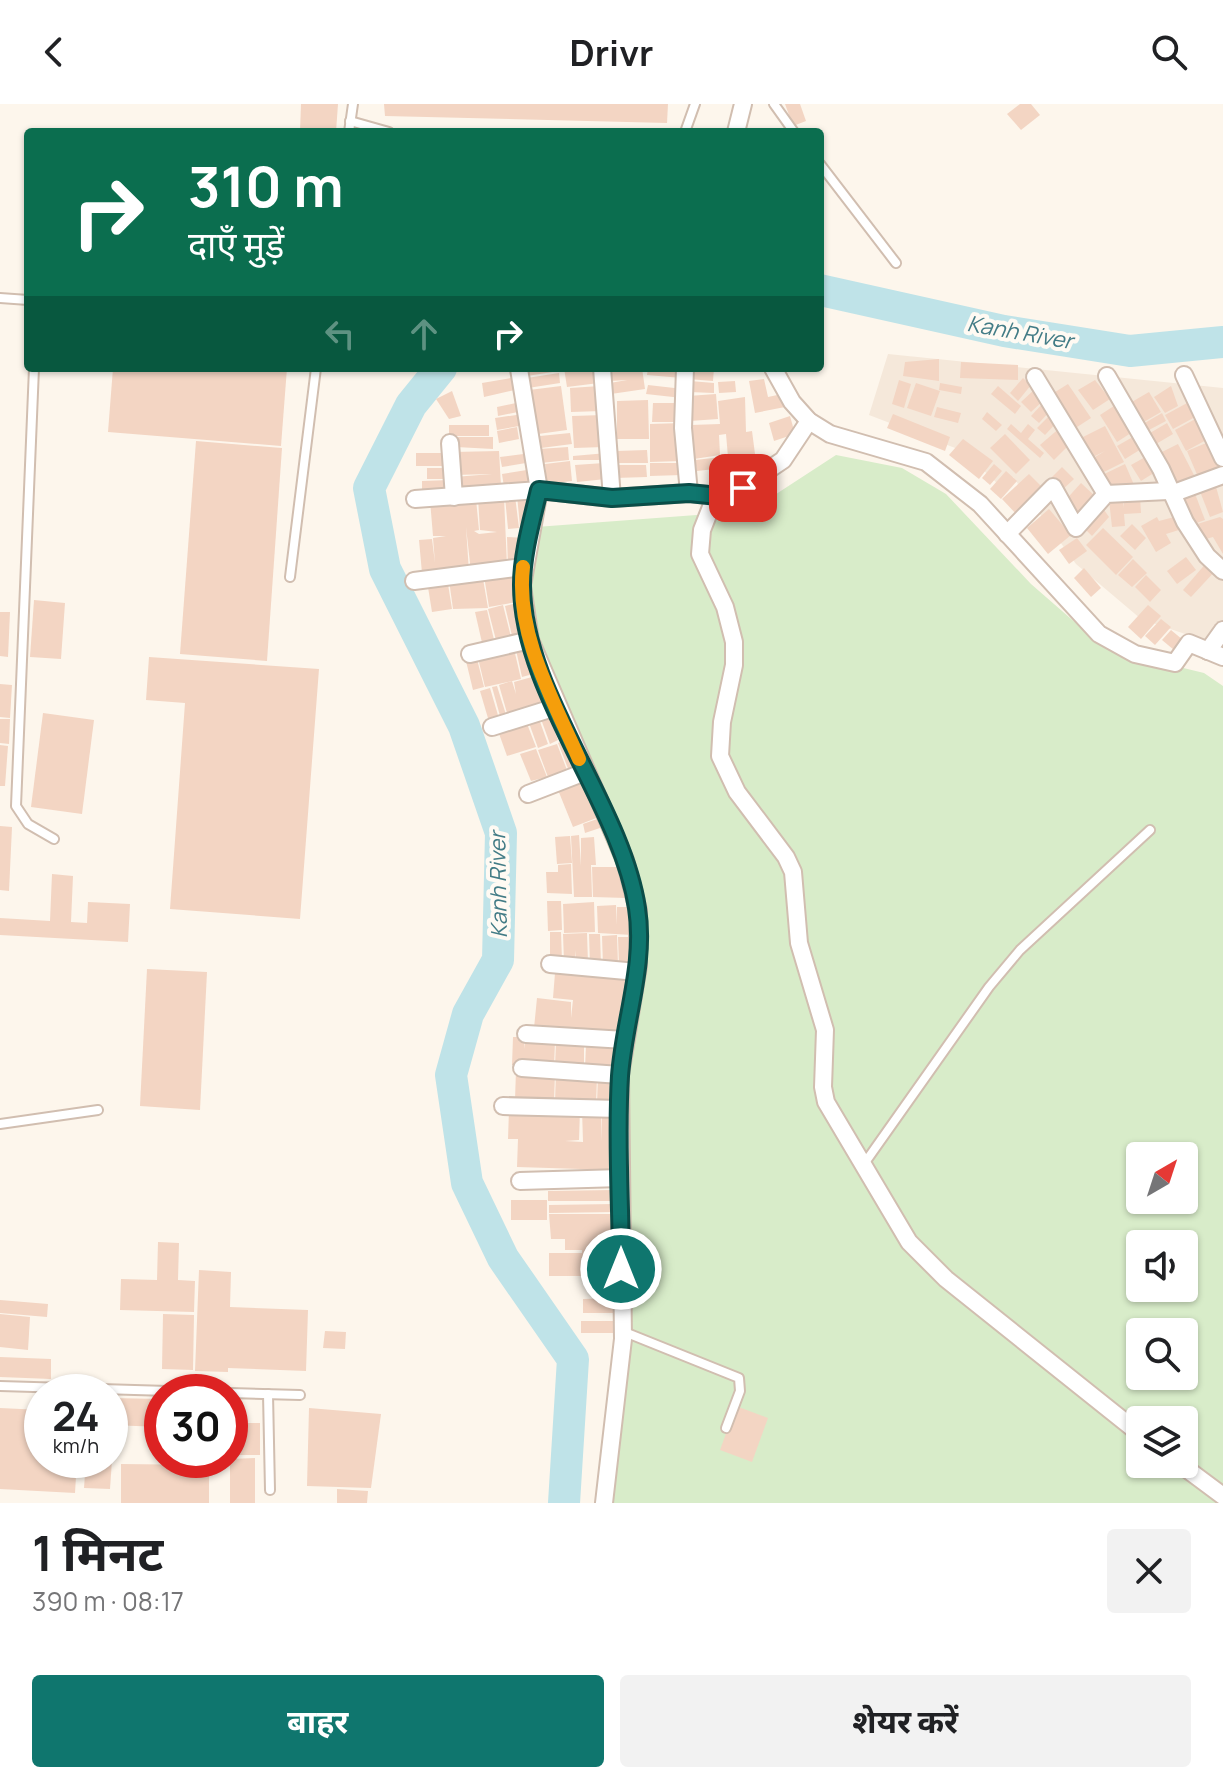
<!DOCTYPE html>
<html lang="hi">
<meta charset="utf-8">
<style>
:root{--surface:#fff;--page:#f2f2f2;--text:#202124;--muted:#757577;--accent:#0f766e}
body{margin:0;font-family:Manrope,"Noto Sans Devanagari",sans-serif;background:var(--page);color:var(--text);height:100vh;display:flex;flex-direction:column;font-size:30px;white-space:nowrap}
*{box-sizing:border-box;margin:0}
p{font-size:26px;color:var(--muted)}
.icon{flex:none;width:44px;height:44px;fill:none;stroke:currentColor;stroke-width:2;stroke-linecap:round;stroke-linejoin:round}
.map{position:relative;height:1399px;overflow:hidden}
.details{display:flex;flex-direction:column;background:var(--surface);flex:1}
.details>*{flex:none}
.top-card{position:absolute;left:24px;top:24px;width:800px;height:244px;border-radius:8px;box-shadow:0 2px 6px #0004;background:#0b6e4f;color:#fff;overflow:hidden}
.needle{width:52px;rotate:39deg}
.tools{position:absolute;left:1126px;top:1038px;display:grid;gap:16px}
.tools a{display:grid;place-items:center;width:72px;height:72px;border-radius:8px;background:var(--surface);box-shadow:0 2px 6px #0004;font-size:40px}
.speed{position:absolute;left:24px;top:1270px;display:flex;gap:16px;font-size:40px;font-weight:700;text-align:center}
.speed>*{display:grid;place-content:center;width:104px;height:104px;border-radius:50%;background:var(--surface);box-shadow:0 2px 6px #0004;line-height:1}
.speed small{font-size:20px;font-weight:400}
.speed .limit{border:12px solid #d22;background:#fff;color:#111}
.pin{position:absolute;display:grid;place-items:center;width:68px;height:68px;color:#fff;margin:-34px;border-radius:16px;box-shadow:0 4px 12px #0006}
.me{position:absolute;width:88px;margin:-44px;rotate:0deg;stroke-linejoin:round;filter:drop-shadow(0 0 6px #0008)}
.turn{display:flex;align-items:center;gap:28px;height:168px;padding:0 32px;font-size:36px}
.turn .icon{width:104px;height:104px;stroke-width:2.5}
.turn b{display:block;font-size:56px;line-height:68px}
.lanes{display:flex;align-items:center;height:76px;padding:0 32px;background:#0003;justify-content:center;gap:40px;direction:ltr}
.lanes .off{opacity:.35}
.round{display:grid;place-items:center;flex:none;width:84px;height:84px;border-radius:8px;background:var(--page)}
.headline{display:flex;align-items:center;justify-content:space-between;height:136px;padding:0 32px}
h1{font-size:48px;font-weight:700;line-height:60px}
.primary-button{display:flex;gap:16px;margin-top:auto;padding:16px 32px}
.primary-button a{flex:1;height:92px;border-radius:8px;background:var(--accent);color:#fff;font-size:32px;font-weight:700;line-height:92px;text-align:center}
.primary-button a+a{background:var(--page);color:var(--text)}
header{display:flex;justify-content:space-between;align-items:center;height:104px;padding:0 32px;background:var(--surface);font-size:36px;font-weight:700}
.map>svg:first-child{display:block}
.residential{fill:#f5e8da}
.green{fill:#d8ecc9;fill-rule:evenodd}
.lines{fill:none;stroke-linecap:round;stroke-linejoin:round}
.river{stroke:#bfe3e8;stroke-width:32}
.building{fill:#f3d5c3}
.lane-casing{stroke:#d1beb0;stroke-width:12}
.street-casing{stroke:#d1beb0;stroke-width:20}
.lane{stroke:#fff;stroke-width:8}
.street{stroke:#fff;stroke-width:16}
.route-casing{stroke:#0a4d48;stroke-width:20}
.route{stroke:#0f766e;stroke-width:14}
.slow{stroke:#f59e0b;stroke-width:14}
.labels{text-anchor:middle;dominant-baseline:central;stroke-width:8;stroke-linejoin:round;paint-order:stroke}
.water-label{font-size:22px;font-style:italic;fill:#437c86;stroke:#fffaf3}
</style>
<header><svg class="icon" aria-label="back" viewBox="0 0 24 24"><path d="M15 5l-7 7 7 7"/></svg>Drivr<svg class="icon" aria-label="search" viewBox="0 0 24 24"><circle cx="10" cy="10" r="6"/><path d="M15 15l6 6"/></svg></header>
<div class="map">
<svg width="1223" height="1399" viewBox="0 0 1223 1399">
<rect width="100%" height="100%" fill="#fdf6ec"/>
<polygon class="residential" points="888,250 1223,284 1223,551 1188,531 1141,515 1076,460 1013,373 1000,382 963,347 869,311"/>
<path class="green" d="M836,351L902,364L946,390L1031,480L1085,527L1138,553L1204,569L1223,582V1399H605L617,1291L618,1103L638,834L619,769L525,541L515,498L536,423L750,407ZM1140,1052H1184V1096H1140ZM1140,1140H1184V1184H1140ZM1140,1228H1184V1272H1140ZM1140,1316H1184V1360H1140Z"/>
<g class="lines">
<g class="river">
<polyline points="820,186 1004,227 1130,247 1223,238"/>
<polyline points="441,264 411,301 369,384 385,465 464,622 501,729 498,856 468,910 451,971 467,1079 503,1154 573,1255 564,1399"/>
</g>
</g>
<g class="building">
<polygon points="301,0 338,0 336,28 300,28"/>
<polygon points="384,0 668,0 667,19 385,12"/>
<polygon points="785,0 800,0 806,17 793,22"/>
<polygon points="1020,0 1031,0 1040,11 1021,26 1007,10"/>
<polygon points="939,255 939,277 903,272 905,258"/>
<polygon points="961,258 1018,261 1018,276 960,274"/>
<polygon points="113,264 287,264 281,342 108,328"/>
<polygon points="525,264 558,264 559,267 527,272"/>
<polygon points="564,264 597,264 599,279 567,283"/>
<polygon points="609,264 642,264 645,285 611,290 610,279 627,276 610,277"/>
<polygon points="648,264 683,265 682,274 647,271"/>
<polygon points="714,264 713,277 688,275 689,265"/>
<polygon points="559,269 560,279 528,284 527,274"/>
<polygon points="517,273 519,285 484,293 482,279"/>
<polygon points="1023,274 1031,281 1018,297 1010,289"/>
<polygon points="764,275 768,293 782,290 785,303 755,309 749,277"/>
<polygon points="899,276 911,280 904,304 892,300"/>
<polygon points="1095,276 1110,295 1093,306 1078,286"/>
<polygon points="690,277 714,279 714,289 689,288"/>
<polygon points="735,277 736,288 719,289 718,278"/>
<polygon points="916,279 940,287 931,312 907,304"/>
<polygon points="940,279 962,283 961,290 939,286"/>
<polygon points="1068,280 1091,314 1074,325 1052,290"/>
<polygon points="648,281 683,285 682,294 646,290"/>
<polygon points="561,282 567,326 538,330 529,286"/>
<polygon points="600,282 602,307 571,308 570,284"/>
<polygon points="998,282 1021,302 1015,310 991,290"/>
<polygon points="1171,282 1178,302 1165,309 1154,293"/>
<polygon points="1036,284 1046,294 1031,308 1021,298"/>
<polygon points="452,287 461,312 449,315 436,295"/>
<polygon points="1149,288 1161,308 1142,319 1130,299"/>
<polygon points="716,290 718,315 690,317 688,292"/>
<polygon points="745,293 746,328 752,327 755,350 728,353 726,330 719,331 720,351 694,355 691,321 720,320 718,297"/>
<polygon points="648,296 649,335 617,335 617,297"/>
<polygon points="1044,298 1052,305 1039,319 1031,312"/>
<polygon points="1189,298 1197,312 1173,325 1165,311"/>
<polygon points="516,299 518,308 498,312 497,303"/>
<polygon points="653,299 675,299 675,318 652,318"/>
<polygon points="1117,300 1134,327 1117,338 1100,311"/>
<polygon points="937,303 961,309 958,319 934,313"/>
<polygon points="987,308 1002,321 996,327 982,315"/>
<polygon points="1053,308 1059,316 1045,331 1037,324"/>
<polygon points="1162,309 1166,317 1147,327 1143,320"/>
<polygon points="523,310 525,321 497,326 495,314"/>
<polygon points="893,310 950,333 945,347 887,324"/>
<polygon points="603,311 604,343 574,344 572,312"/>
<polygon points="790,312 795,330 774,337 769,319"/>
<polygon points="1199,313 1210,334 1186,347 1175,326"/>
<polygon points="682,319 681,357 650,358 650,320"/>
<polygon points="1167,319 1173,330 1156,340 1150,329"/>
<polygon points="1011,320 1021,329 1028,320 1035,326 1028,335 1044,349 1040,354 1007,325"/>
<rect x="449" y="321" width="40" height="11"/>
<polygon points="1062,322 1072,338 1054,356 1040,341"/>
<polygon points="1105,322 1124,358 1098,371 1090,356 1105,347 1089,355 1079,335"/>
<polygon points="517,323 519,335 499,339 497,327"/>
<polygon points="570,329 572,340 541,344 540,332"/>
<polygon points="1005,330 1030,356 1016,370 990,344"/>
<polygon points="1138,330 1146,342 1125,355 1117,342"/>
<polygon points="455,333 493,333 493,345 456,343"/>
<polygon points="963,335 993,357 979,375 949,351"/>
<polygon points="196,337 282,344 267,557 180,550"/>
<polygon points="1211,337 1223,363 1198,373 1187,347"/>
<polygon points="1178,340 1195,373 1173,384 1156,351"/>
<polygon points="568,343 569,356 541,359 539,345"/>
<polygon points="647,346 648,359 616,359 616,347"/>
<polygon points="499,347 501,382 454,385 454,373 492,370 454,371 453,348"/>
<rect x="416" y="349" width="33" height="13"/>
<polygon points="531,349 532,358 502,363 500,353"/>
<polygon points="607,349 607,356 573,356 573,352"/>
<polygon points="1147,352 1157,367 1141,377 1131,361"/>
<polygon points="722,353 723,364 697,367 695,356"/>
<polygon points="753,354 754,365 728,368 727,357"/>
<polygon points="570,357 572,377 547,380 545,360"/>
<polygon points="604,359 606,375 577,378 575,361"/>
<polygon points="650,359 682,359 682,371 650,372"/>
<polygon points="994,360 1002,367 990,381 982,374"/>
<polygon points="1125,360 1135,383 1106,388 1096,374"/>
<polygon points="615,361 646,361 647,373 615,374"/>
<polygon points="1062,363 1074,375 1060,388 1049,376"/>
<rect x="427" y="364" width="23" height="11"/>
<polygon points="533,365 536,378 504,383 502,370"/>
<polygon points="1006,367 1017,377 1001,395 990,385"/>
<polygon points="1029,370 1046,387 1019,413 1002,395"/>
<polygon points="450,376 450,386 422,386 422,377"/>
<polygon points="1081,379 1098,395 1079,415 1063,399"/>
<polygon points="1215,379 1223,408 1210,413 1199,385"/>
<polygon points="1194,387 1205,416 1191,421 1180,392"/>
<polygon points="517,391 527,391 530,422 520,423"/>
<polygon points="515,392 519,424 508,425 505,393"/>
<polygon points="1140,392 1141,409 1124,410 1125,422 1112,423 1109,396 1122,395 1124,404 1123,393"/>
<polygon points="504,393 507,462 484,466 482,458 483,467 471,468 466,423 469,468 422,469 419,436 432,435 435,459 433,434 446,432 433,432 430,396 476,395 479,426 474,427 479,430 497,428 480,426 478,394"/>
<polygon points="1102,403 1109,413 1092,432 1082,422"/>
<polygon points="1049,405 1071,431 1048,450 1027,424"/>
<polygon points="1178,412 1182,425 1166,430 1171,439 1156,448 1141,422 1157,413 1159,417"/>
<polygon points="1220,413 1223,415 1223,450 1213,433 1199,437 1194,421"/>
<polygon points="1132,420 1146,434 1135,446 1120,432"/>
<polygon points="1103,424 1133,453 1116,471 1086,441"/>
<polygon points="507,433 526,434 521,461 508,462"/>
<polygon points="1077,434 1087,447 1069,460 1059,446"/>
<polygon points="1186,453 1196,466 1177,480 1167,467"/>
<polygon points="1133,455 1147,469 1132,483 1118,471"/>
<polygon points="1208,457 1217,465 1191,493 1183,486"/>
<polygon points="1084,464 1101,484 1091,493 1074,474"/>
<polygon points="512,465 517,498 489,503 484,472"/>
<polygon points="482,469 488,504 453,505 449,476"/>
<polygon points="1146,471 1161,486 1150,498 1135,483"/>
<polygon points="447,474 452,505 432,508 427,477"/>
<polygon points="34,496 65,499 61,555 30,553"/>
<polygon points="517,499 526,533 513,536 505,502"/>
<polygon points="503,501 512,537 497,540 488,505"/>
<polygon points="1148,501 1161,512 1141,535 1128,523"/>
<polygon points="487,506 495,540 483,543 475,508"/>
<polygon points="0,508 10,508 8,553 0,552"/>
<polygon points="1161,515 1171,523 1155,541 1145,532"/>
<polygon points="1171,526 1183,536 1174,546 1162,536"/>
<polygon points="530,542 537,569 522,573 516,546"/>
<polygon points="514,545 521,575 485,583 477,550"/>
<polygon points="476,551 484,583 473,586 465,553"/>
<polygon points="149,553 319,565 300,815 170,805 185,599 146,596"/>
<polygon points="539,571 550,602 509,616 499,581 512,577 516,590 514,578"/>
<polygon points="0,580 12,581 10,614 0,613"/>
<polygon points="497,582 508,617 502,619 492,583"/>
<polygon points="490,584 500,618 490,621 480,587"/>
<polygon points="43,609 94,616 82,710 31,703"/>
<polygon points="549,612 558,636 550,640 541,615"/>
<polygon points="0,615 10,615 9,640 0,639"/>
<polygon points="539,615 548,640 538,644 529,619"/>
<polygon points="526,617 536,643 507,652 497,624"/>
<polygon points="568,635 579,663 569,667 558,639"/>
<polygon points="557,640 567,666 548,673 538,646"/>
<polygon points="0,641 8,642 5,682 0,682"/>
<polygon points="536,645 547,673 531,677 520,650"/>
<polygon points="582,671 593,705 596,704 599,713 573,723 556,681"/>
<polygon points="600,714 603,723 585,729 583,720"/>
<polygon points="0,722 12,723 9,787 0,786"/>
<polygon points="579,731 581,762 581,734 594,733 596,761 591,761 592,793 574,793 571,732"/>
<polygon points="570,732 572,759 557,760 555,733"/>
<polygon points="571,760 572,790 547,789 546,768 558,768 558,761"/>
<polygon points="592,763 626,763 626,794 593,793"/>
<polygon points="52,770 73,772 71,818 87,819 88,798 130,800 128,838 0,831 0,814 50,817"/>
<polygon points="547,797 561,797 562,826 548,827"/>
<polygon points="594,798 595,828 564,829 563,800"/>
<polygon points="616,801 617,821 617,803 631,803 632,831 598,829 597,802"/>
<polygon points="550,828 561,828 562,857 550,857"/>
<polygon points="587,829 588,859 576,859 576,846 575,858 564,858 563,830"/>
<polygon points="589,830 600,830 601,861 590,862"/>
<polygon points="617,831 618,861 603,862 602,832"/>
<polygon points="618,833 633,833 634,862 619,862"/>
<polygon points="147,865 207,868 200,1006 140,1002"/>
<polygon points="566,866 629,870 624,933 534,924 537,894 571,898 571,914 573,896 553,894 555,869 566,870"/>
<polygon points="513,933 525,933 524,945 526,935 555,938 554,962 512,961"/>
<polygon points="556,938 584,941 584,964 555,963"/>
<polygon points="618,940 617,967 585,964 586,941"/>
<polygon points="516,966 555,968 554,998 515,996"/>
<polygon points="556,968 597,973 596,1000 555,998"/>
<polygon points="598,971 617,972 616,1001 597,1000"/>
<polygon points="509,1006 580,1006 579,1036 565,1037 583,1038 582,1006 601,1006 601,1038 602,1006 615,1007 613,1066 517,1063 518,1035 508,1035"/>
<polygon points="613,1086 613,1097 548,1097 548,1087"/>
<rect x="511" y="1096" width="36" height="20"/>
<polygon points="614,1100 614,1108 549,1109 549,1101"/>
<polygon points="549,1110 613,1110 613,1154 581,1154 581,1172 549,1172 549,1149 582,1149 582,1146 565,1146 565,1135 551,1135"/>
<polygon points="158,1138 179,1139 178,1176 195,1177 194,1208 120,1206 121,1175 157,1176"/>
<polygon points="584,1155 612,1155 613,1183 584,1183"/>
<polygon points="199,1166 231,1168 230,1203 308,1206 306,1267 228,1264 228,1268 195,1267"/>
<polygon points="615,1194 615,1209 583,1209 583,1195"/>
<polygon points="0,1196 48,1200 47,1213 0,1209"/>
<polygon points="0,1210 30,1213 28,1246 0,1243"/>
<polygon points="163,1210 194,1211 193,1266 162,1265"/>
<rect x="581" y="1217" width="35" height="12"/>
<polygon points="325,1227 346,1228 345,1245 323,1244"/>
<polygon points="0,1253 51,1255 51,1275 0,1273"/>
<polygon points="110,1294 162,1295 162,1323 110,1321"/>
<polygon points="736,1302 768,1314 752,1358 720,1346"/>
<polygon points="0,1304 42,1306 42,1356 77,1356 75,1389 0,1385"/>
<polygon points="309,1304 381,1310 371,1384 307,1382"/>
<rect x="230" y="1319" width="30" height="32"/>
<polygon points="255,1354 255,1399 230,1399 230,1355"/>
<polygon points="86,1356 112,1356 110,1385 84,1384"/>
<polygon points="121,1360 209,1361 209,1399 121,1399"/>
<polygon points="337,1385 368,1387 367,1399 337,1399"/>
</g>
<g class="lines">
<defs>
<g id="lane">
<polyline points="774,0 794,28"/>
<polyline points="350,17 389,28"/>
<polyline points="349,28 353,0"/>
<polyline points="685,28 695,0"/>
<polyline points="820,60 896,159"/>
<polyline points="0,194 28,196"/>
<polyline points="34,264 16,702 28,720 54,735"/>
<polyline points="290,473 316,264"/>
<polyline points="0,1020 98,1006"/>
<polyline points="864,1060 989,883 1020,846 1150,726"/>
<polyline points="622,1227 739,1274 740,1287 726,1324"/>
<polyline points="0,1282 202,1288"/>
<polyline points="230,1289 300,1291"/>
<polyline points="268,1290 270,1386"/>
</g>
<g id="street">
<polyline points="736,28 743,0"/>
<polyline points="602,264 612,394"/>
<polyline points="685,264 683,324 689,389"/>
<polyline points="773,264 792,298 809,317 830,330 926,358 980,400 1099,530 1135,550 1175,559 1189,539 1223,553"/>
<polyline points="1184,271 1223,354"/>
<polyline points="1107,272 1161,365 1185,418 1207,452 1223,467"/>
<polyline points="1035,273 1106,390"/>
<polyline points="450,339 454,393"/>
<polyline points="1174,389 1223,371"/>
<polyline points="715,393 702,426 700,450 725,503 734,538 734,561 722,618 720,652 737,688 786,753 793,768 799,839 825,926 823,983 826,998 909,1138 946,1175 1140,1330"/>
<polyline points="415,395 539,386 519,265"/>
<polyline points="1007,430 1053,383 1076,424 1106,390 1168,387"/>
<polyline points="414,477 523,463"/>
<polyline points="1208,547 1223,526"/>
<polyline points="470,550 530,536"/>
<polyline points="492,623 556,603"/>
<polyline points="528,690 585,668"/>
<polyline points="550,860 637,868"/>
<polyline points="526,930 625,936"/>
<polyline points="522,964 620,971"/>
<polyline points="503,1002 620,1005"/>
<polyline points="520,1077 621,1074"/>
<polyline points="1180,1360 1223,1392"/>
<polyline points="604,1399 623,1235 620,971 638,862 638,806 625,756 530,536 522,482 539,386 612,394 689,389 728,393 783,356 809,317"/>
</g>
</defs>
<use href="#lane" class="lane-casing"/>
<use href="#street" class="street-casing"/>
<use href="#lane" class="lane"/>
<use href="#street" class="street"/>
</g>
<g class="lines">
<defs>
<path id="route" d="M621,1165C621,1101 616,1036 620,972C624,916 646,860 637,804C621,699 522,589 522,481C522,450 532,416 539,386L612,394L689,389L728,393L743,384"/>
</defs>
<use href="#route" class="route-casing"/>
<use href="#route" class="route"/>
<path class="slow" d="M523,463C515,529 553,596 579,655"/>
</g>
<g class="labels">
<g class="water-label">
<text transform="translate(1020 228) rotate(10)">Kanh River</text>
<text transform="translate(498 781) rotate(-91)">Kanh River</text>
</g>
</g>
</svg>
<div class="tools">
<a><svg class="needle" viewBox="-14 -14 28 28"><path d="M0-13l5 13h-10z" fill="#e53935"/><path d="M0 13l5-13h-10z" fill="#757577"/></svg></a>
<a><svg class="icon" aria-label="sound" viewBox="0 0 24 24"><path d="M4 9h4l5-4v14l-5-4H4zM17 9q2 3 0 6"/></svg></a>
<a><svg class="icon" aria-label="search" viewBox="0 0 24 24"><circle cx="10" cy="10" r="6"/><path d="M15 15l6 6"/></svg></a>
<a><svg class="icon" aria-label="layers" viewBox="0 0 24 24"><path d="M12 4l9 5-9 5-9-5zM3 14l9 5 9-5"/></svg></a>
</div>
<div class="speed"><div>24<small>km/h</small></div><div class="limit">30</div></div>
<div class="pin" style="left:743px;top:384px;background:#d93025"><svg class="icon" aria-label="arrive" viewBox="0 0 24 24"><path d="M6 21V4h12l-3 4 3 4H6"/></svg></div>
<svg class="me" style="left:621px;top:1165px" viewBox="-20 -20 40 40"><circle r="17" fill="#0f766e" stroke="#fff" stroke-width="3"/><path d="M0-11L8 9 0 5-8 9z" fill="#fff"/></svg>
<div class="top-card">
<div class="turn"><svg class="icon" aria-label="right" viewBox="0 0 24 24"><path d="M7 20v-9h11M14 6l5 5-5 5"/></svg><div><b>310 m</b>दाएँ मुड़ें</div></div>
<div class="lanes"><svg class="icon off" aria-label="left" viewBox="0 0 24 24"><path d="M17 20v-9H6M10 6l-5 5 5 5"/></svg><svg class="icon off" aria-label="ahead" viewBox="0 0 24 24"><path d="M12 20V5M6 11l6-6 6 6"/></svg><svg class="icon" aria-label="right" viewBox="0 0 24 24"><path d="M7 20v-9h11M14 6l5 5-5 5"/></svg></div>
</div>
</div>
<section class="details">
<div class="headline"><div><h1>1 मिनट</h1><p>390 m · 08:17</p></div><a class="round"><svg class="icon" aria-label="close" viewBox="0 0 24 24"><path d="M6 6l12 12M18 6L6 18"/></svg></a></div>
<div class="primary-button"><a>बाहर</a><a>शेयर करें</a></div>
</section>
